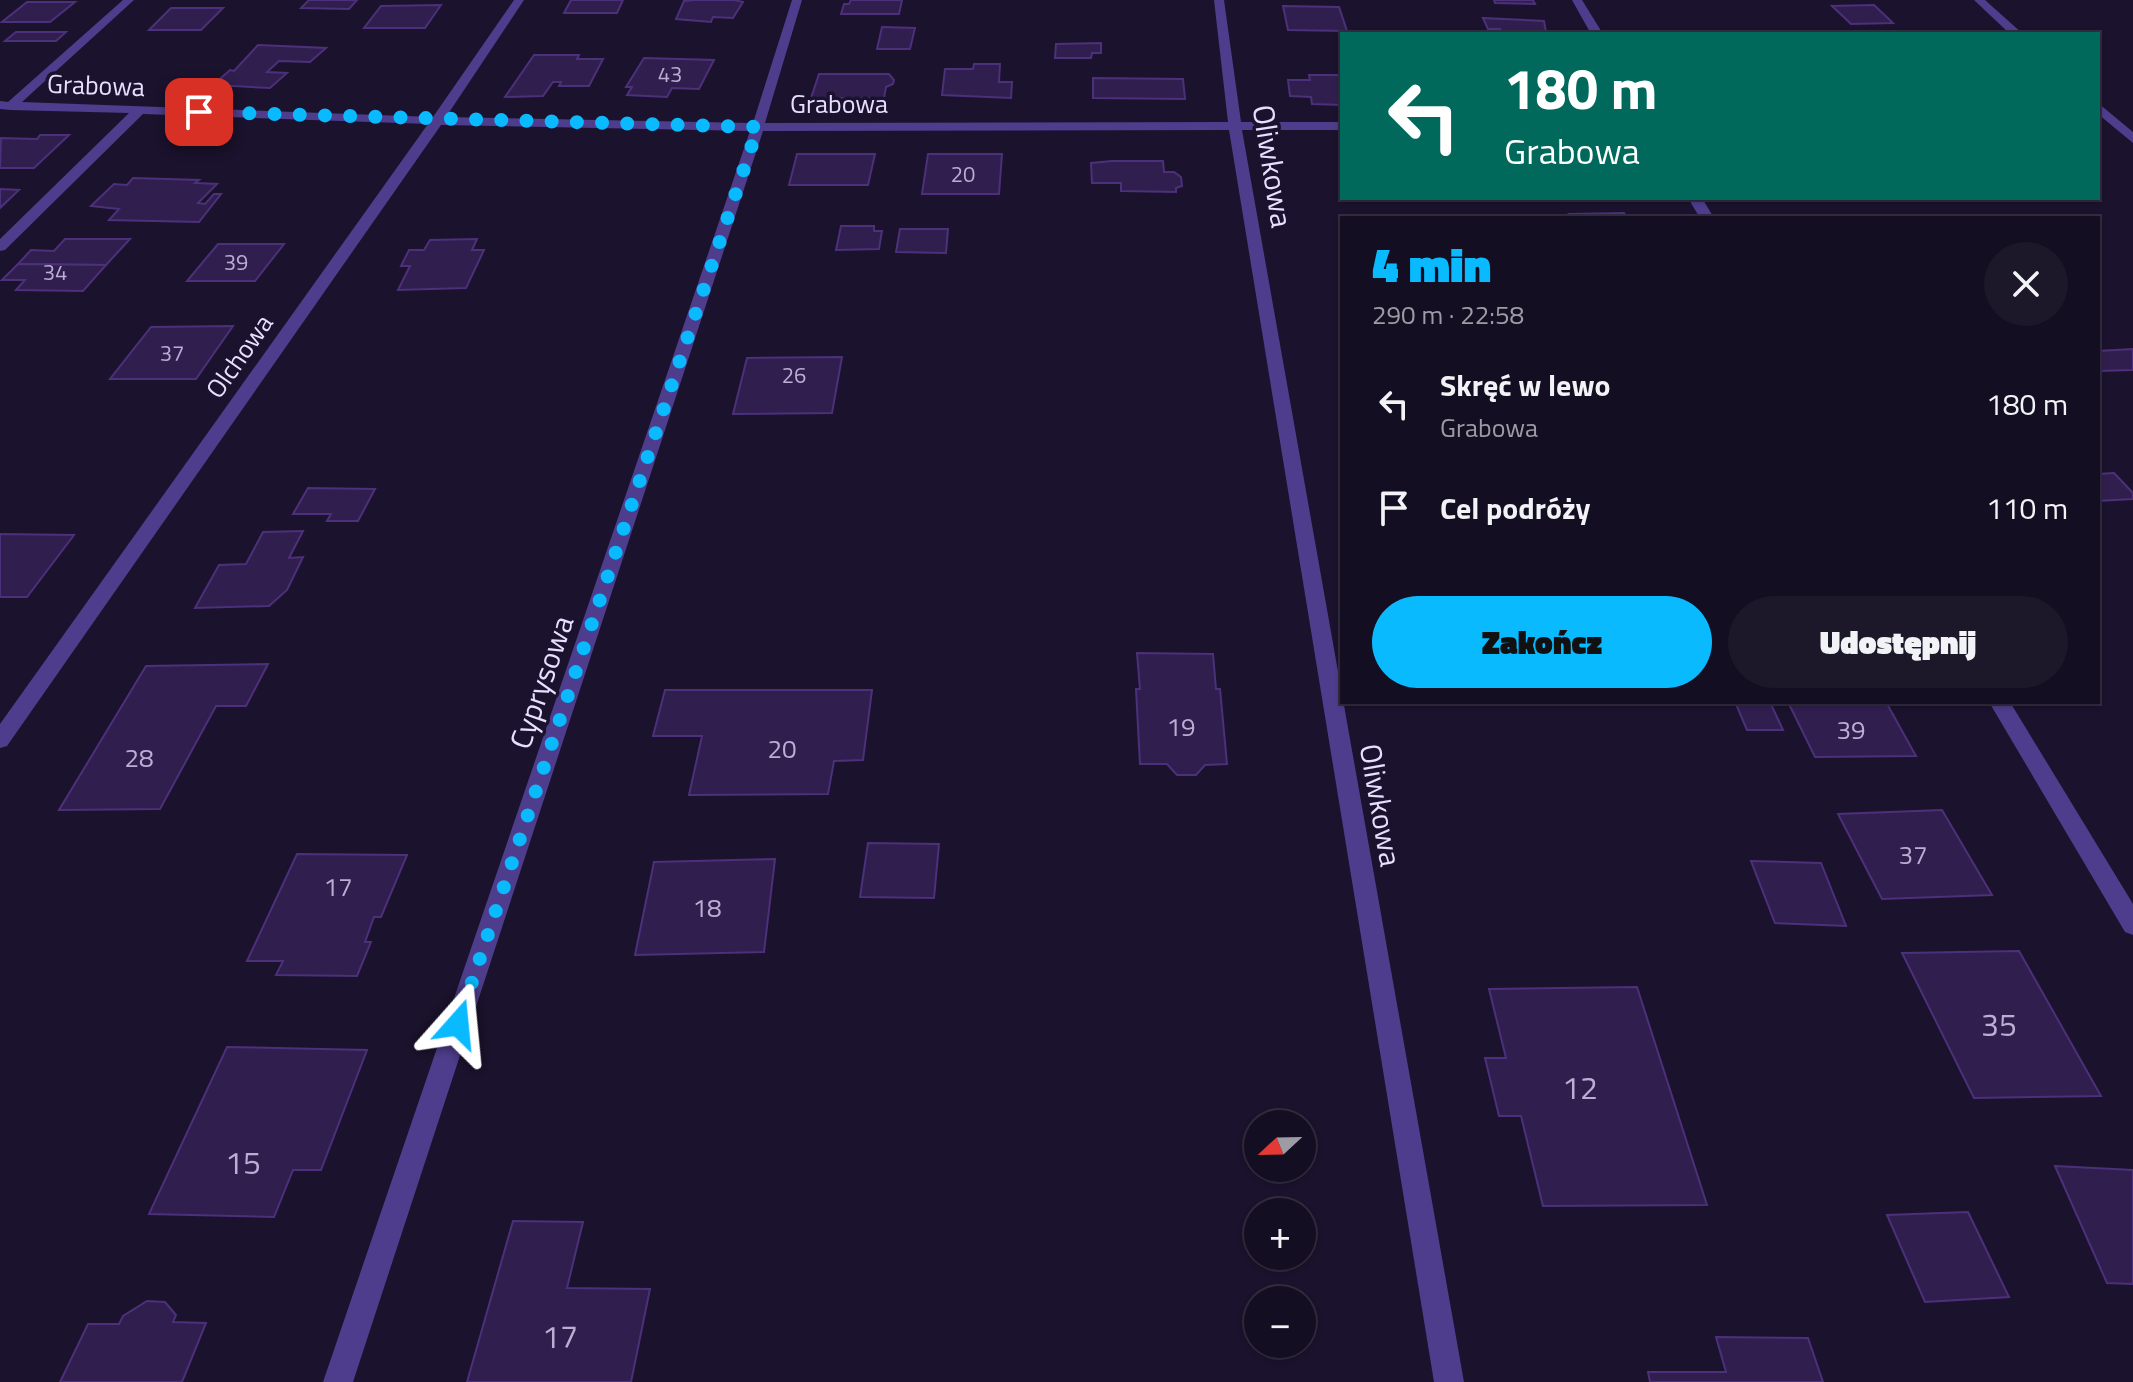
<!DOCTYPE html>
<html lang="pl">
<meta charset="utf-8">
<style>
:root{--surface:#140e22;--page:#1d172a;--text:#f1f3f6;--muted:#9d9ca5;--line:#332e40;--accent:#0abaff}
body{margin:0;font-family:"Titillium Web",sans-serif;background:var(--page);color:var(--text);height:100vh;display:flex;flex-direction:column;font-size:30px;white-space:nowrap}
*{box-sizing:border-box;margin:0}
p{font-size:26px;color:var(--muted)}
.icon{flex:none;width:44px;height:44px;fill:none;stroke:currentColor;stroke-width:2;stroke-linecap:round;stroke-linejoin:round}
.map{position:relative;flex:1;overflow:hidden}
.details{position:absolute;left:1340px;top:216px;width:760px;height:488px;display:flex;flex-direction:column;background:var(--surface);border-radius:0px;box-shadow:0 2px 6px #0004,0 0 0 2px var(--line)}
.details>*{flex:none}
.banner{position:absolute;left:1340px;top:32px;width:760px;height:168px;border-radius:0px;box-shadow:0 2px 6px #0004,0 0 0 2px var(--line);background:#00695c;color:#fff;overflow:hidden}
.needle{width:52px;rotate:248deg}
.tools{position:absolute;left:1244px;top:1110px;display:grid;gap:16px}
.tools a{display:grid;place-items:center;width:72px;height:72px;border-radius:50%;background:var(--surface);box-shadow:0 2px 6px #0004,0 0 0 2px var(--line);font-size:40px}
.pin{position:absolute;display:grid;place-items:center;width:68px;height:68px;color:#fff;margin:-34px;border-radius:16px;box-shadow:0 4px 12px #0006}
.me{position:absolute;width:88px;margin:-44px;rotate:18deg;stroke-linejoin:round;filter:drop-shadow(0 0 6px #0008)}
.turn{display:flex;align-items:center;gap:28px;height:168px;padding:0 32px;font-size:36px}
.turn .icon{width:104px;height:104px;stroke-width:2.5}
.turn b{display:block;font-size:56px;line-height:68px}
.round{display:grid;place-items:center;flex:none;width:84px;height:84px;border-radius:42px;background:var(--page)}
.head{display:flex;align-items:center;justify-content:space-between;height:136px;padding:0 32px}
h1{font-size:48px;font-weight:800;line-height:60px;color:var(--accent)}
.button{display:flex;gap:16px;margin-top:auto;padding:16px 32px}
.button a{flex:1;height:92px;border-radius:48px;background:var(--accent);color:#111;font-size:32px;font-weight:800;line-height:92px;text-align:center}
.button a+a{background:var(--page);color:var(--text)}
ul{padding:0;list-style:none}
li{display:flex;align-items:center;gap:24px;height:104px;padding:0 32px}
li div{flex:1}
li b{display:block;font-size:30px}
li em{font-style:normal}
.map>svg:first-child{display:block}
.building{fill:#301e4e;stroke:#4c307a;stroke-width:2}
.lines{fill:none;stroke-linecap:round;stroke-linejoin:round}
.street{fill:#4e3d8c;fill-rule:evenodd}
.route{stroke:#0abaff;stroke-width:14;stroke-dasharray:0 25.2}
.labels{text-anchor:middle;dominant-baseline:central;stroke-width:7;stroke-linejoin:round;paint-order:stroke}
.far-number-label{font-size:22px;fill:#baaed3}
.far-street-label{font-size:26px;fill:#e8deff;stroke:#1b122d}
.number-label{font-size:26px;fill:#baaed3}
.street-label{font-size:30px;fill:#e8deff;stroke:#1b122d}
.near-number-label{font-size:32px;fill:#baaed3}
</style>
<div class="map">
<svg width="2133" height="1382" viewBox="0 0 2133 1382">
<rect width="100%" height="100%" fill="#1b122d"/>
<g class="building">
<polygon points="309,0 357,0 349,9 301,8"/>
<polygon points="571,0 623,0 617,13 564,13"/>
<polygon points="695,0 734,0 743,2 733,18 713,17 711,22 676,19 684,1"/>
<polygon points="851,0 902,0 899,14 841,14 844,4 849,4"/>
<polygon points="1533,0 1535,4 1495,3 1494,0"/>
<polygon points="27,2 75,2 50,22 2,22"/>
<polygon points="441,5 425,28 364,28 381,6"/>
<polygon points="1874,5 1893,23 1851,24 1832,6"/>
<polygon points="1283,6 1339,7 1347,31 1288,30"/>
<polygon points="171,8 223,8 201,30 149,30"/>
<polygon points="1483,18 1544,21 1546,32 1551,34 1502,34 1500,29 1488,29"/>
<polygon points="882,27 915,28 910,49 877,49"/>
<polygon points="16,32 66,32 56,41 5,41"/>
<polygon points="1101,43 1101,53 1092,53 1091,58 1055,58 1056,44"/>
<polygon points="258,45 326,48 310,62 279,61 267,72 287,73 270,88 213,85 230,70 234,71"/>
<polygon points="534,55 579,55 577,59 603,59 589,86 559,86 561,82 553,82 543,96 505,97"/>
<polygon points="644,58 714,60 699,89 672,88 667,97 627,95 632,87 626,87"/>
<polygon points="974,64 1000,64 999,82 1012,82 1011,98 942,95 945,69 973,69"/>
<polygon points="819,74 889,74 894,80 893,84 886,87 884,98 811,98"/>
<polygon points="1309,75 1342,75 1342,105 1312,104 1311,97 1290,96 1288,80 1310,80"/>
<polygon points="1093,78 1183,79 1185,99 1093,98"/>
<polygon points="40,135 69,135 34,168 0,168 1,138 37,139"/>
<polygon points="797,154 875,154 868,185 789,185"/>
<polygon points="928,154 1002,154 999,194 922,194"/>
<polygon points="1112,161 1163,161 1164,172 1174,172 1181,177 1182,186 1176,188 1176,192 1121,191 1121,183 1092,183 1091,163"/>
<polygon points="133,178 199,180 195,183 217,184 198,203 205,204 214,194 221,194 199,222 109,220 119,209 91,206 114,184 127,185"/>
<polygon points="0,189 19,190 0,208"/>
<polygon points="1624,213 1628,218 1571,218 1569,214"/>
<polygon points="841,226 874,226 874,231 882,231 879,249 836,250"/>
<polygon points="900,229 948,229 946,253 896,252"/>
<polygon points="65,239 130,239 106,265 18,264 31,250 54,251"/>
<polygon points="477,239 472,250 484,250 466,288 398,290 410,266 401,266 409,250 424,250 430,240"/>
<polygon points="218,244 284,244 255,281 187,281"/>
<polygon points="18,264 106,265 83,291 16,290 25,280 2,280"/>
<polygon points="233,326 196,379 110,379 151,327"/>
<polygon points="2133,349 2133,370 2098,371 2098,351"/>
<polygon points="842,357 832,413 733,414 747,358"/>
<polygon points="2114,473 2133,493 2133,499 2098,501 2098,474"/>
<polygon points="308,488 375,489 358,521 327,521 331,514 293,514"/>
<polygon points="303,531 289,558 303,557 287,590 269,606 195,608 219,565 246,564 263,532"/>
<polygon points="0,534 74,535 27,597 0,597"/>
<polygon points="1137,653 1213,654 1216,689 1220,689 1227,764 1205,765 1196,775 1177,775 1167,764 1140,764 1136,689 1140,689"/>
<polygon points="268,664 246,706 216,706 160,809 59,810 146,666"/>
<polygon points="665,690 872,690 863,760 834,761 828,794 689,795 702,736 653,736"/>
<polygon points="1735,702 1770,702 1783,730 1747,730"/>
<polygon points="1788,702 1886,702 1916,756 1815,757"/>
<polygon points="1942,810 1992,895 1882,899 1838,814"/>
<polygon points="868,843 939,844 934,898 860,897"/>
<polygon points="297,854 407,855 381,917 374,917 365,942 371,942 357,976 276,975 283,961 247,961"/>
<polygon points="775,859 764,952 635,955 654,862"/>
<polygon points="1751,861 1821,863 1846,926 1775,923"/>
<polygon points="2019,951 2101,1096 1974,1098 1902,953"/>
<polygon points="1637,987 1707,1205 1543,1206 1521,1116 1499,1116 1485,1058 1506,1058 1489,989"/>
<polygon points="227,1047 367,1050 321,1170 293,1170 274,1217 149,1214"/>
<polygon points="2055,1166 2133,1170 2133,1284 2107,1283"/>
<polygon points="1968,1212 2009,1297 1925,1302 1887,1215"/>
<polygon points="513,1221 583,1222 567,1288 650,1289 631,1382 467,1382"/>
<polygon points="147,1301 165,1302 176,1315 173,1322 206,1323 182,1382 60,1382 88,1324 119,1324 123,1316"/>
<polygon points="1716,1337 1808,1338 1823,1382 1650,1382 1648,1372 1726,1372"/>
</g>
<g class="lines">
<g class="street">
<polygon points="123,0 134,0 22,102 433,117 514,0 524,0 446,117 753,123 792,0 802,0 765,123 1228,122 1214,0 1224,0 1241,122 1342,122 1342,130 1242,130 1464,1382 1434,1382 1229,130 763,131 353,1382 323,1382 750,131 441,125 7,746 0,748 0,724 428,124 143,114 5,250 0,251 0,239 129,113 10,110 0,109 0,101 8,102"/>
<polygon points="1572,0 1582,0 1603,34 1591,34"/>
<polygon points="1974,0 1985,0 2023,34 2010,34"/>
<polygon points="2098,103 2133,132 2133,143 2098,114"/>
<polygon points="1688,198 1702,198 1714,218 1700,218"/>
<polygon points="1989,702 2010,702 2133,904 2133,935 2125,932"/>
</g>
</g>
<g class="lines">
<polyline class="route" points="199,112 758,127 458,1024"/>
</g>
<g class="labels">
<g class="far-number-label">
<text x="670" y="74">43</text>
<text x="963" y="174">20</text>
<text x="236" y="262">39</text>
<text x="55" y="272">34</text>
<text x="172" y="353">37</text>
<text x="794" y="375">26</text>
</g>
<g class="far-street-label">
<text transform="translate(96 85) rotate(2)">Grabowa</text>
<text x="839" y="103">Grabowa</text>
<text transform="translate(239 356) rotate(-55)">Olchowa</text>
</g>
<g class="number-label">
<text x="1181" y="726">19</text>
<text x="1851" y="729">39</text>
<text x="782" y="748">20</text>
<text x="139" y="757">28</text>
<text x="1913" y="854">37</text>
<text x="338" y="886">17</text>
<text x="707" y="907">18</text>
</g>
<g class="street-label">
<text transform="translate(1273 166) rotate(81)">Oliwkowa</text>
<text transform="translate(541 682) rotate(-71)">Cyprysowa</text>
<text transform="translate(1381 805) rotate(80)">Oliwkowa</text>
</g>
<g class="near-number-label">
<text x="1999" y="1024">35</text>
<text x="1580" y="1087">12</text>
<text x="243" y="1162">15</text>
<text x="560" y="1336">17</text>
</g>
</g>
</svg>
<div class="tools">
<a><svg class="needle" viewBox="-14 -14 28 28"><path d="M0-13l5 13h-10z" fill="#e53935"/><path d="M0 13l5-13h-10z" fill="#9d9ca5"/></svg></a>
<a>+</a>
<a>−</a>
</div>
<div class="pin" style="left:199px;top:112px;background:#d93025"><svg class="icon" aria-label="arrive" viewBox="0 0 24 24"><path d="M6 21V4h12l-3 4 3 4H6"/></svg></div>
<svg class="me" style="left:458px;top:1024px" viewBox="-20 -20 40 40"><path d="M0-17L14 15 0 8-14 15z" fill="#0abaff" stroke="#fff" stroke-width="4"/></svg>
<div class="banner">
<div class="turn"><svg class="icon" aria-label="left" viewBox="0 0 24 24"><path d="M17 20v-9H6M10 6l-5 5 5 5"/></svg><div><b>180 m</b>Grabowa</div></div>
</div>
<section class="details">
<div class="head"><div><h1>4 min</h1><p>290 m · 22:58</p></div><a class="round"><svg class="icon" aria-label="close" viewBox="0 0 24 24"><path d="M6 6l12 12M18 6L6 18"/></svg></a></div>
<ul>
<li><svg class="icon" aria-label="left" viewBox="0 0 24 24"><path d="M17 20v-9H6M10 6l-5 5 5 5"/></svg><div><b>Skręć w lewo</b><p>Grabowa</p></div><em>180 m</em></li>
<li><svg class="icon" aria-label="arrive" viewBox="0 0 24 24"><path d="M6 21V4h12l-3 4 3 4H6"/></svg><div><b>Cel podróży</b></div><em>110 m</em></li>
</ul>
<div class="button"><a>Zakończ</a><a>Udostępnij</a></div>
</section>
</div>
